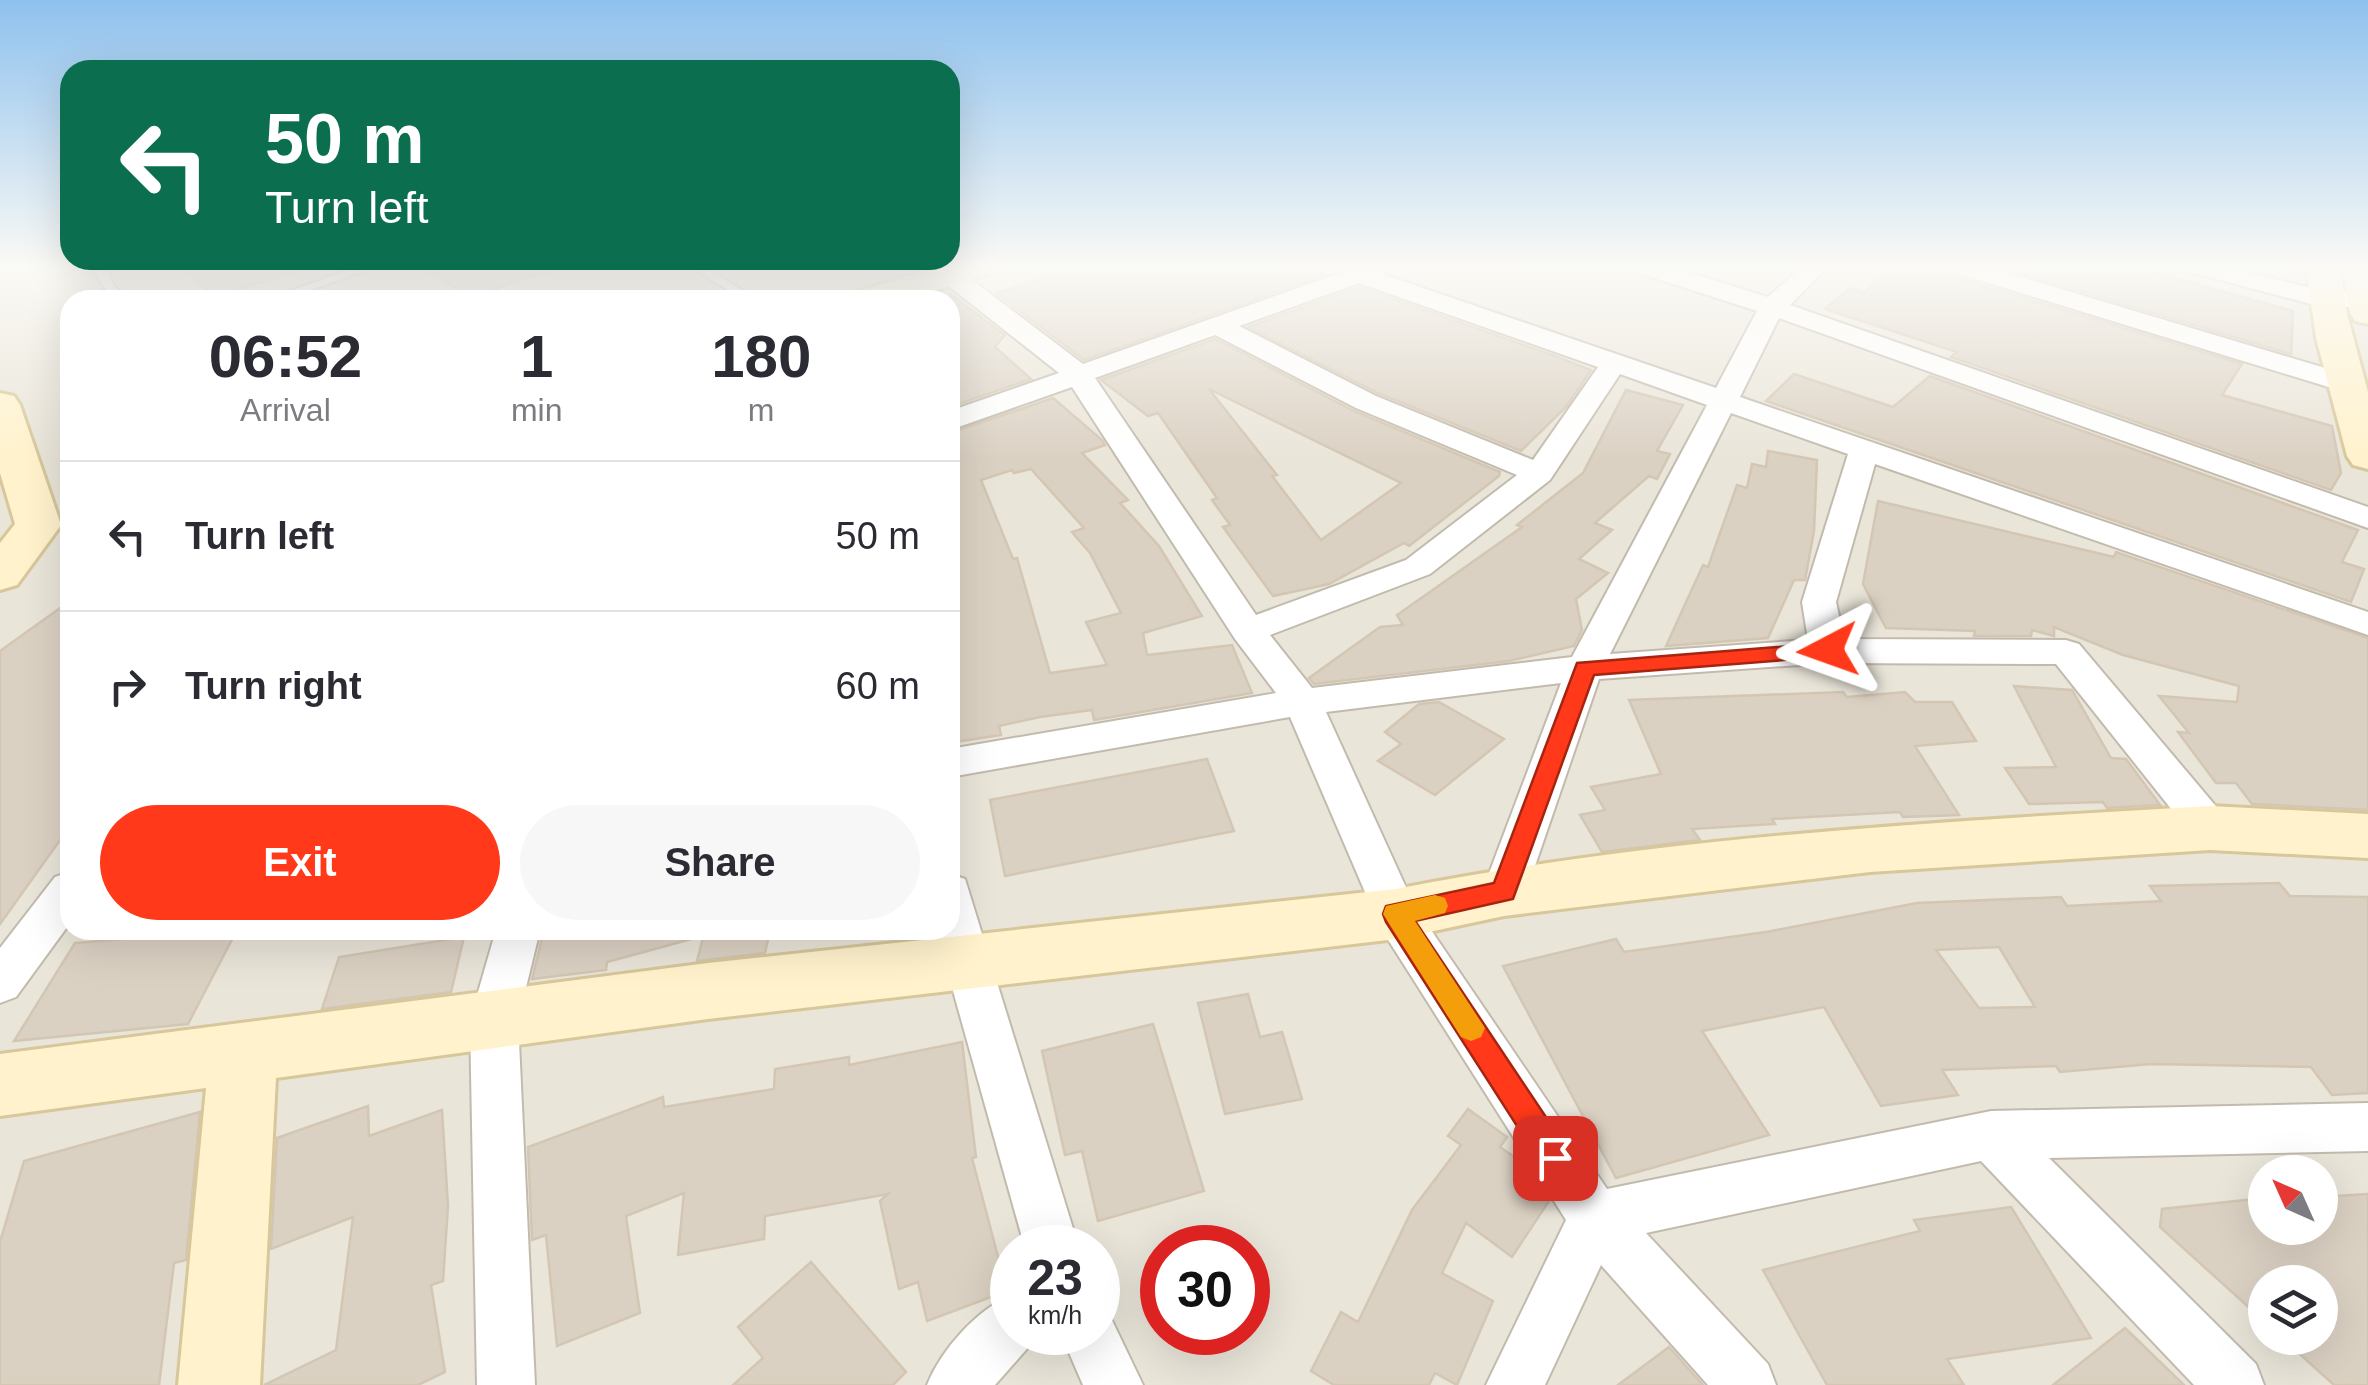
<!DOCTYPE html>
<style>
:root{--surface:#fff;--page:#f7f7f7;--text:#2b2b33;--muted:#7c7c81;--line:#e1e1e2;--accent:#ff3919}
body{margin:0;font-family:Arial,sans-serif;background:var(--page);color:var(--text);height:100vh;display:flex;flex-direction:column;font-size:38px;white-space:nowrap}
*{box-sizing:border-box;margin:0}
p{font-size:32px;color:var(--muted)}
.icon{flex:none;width:55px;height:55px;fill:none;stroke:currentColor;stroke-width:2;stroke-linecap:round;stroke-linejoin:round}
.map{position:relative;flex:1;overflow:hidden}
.panel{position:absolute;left:60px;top:290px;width:900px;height:650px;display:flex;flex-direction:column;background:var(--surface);border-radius:30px;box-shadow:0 10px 40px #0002}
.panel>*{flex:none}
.hud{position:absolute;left:60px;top:60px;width:900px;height:210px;border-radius:30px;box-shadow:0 10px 40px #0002;background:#0b6e4f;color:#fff;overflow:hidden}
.needle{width:65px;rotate:315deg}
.controls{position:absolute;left:2248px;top:1155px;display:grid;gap:20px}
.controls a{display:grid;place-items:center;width:90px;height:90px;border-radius:50%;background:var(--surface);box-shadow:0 10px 40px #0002;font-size:50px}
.speed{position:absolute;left:990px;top:1225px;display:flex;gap:20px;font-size:50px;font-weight:700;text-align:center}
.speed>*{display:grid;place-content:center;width:130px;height:130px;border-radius:50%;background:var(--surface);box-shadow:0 10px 40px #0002;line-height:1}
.speed small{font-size:25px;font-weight:400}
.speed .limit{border:15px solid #d22;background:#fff;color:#111}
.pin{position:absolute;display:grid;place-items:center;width:85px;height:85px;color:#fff;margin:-42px;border-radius:20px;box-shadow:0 5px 15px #0006}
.me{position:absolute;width:110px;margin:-55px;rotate:266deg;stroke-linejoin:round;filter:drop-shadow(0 0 8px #0008)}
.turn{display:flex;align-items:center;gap:35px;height:210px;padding:0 40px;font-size:45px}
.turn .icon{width:130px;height:130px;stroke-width:2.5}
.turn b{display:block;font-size:70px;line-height:85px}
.eta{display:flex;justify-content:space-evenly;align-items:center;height:170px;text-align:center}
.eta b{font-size:60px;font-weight:600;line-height:70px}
.primary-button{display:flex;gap:20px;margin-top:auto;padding:20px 40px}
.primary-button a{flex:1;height:115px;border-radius:60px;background:var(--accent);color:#fff;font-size:40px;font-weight:600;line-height:115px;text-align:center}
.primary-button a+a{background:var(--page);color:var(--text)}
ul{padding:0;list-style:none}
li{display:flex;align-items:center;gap:30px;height:150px;padding:0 40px;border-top:2px solid var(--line)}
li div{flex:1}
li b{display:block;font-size:38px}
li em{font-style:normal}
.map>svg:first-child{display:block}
.residential{fill:#eae5d9;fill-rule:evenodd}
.building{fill:#dbd1c3;stroke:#d3c6b3;stroke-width:2.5;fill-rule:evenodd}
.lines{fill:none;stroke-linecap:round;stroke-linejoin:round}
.lane-casing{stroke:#c2bbad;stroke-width:4}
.street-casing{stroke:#c2bbad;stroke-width:4}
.secondary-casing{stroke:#d7c79a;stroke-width:6}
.lane{fill:#fff;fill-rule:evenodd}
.street{fill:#fff;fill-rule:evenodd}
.secondary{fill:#fff2cc;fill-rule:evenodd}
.route{fill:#ff3919;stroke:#a62510;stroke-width:2.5}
.slow{fill:#f59e0b}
</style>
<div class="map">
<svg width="2368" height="1385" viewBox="0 0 2368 1385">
<rect width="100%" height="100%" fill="#f6f3eb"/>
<path class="residential" d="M0,266H2368V1385H0ZM70,300H950V930H70ZM2265,1172H2320V1228H2265ZM1012,1248H1098V1332H1012ZM1162,1248H1248V1332H1162ZM2265,1282H2320V1338H2265Z"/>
<g class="building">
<polygon points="178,266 294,266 295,272 215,297"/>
<polygon points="420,266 550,266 551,269 471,298"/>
<polygon points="1078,266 1299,266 1324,275 1084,360 996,293"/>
<polygon points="1893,266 1942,266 1948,275 2242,364 2222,395 2332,426 2341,473 2331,490 1951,357 1957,352 1825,309 1850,288 1864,293"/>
<polygon points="1997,266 2049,266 2074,274 2083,266 2104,271 2109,266 2157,266 2152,272 2293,311 2291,354"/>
<polygon points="1359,287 1555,356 1591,370 1566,407 1521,451 1378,393 1248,327"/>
<polygon points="950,294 1005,335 995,347 1031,379 950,407"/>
<path d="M1215,339L1354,411L1500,472L1499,476L1409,546L1404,543L1329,584L1273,596L1223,527L1230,525L1212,500L1217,498L1158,413L1148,416L1101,380ZM1209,389L1401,483L1321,540L1272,476L1277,475Z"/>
<polygon points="1794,374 1893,407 1930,376 2358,530 2342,562 2364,569 2351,602 1766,401"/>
<polygon points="1626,390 1683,405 1657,451 1670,454 1657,479 1649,476 1595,523 1612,530 1579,559 1608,573 1576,599 1582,630 1574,646 1509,661 1314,684 1309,678 1380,627 1403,625 1397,615 1522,527 1517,525 1583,473"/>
<path d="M1053,398L1102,440L1105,445L1082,453L1128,500L1120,503L1159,546L1202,616L1143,633L1147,655L1232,645L1252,693L1094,720L1092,710L1040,717L999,726L1001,735L955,742L950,702V433ZM1031,469L1084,528L1072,532L1090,553L1121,613L1086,622L1107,665L1050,673L1017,558L1013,559L981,480L1012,470L1014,473Z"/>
<polygon points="1768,451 1817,460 1814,531 1805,580 1794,580 1768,638 1666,646 1703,565 1708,567 1737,485 1747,488 1752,464 1766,467"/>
<polygon points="1878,501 2114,557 2116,552 2368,638 2368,810 2252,804 2236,783 2216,783 2178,732 2189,733 2159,696 2237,702 2239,686 2123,655 2054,627 2054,636 2032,630 2031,636 1974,636 1975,631 1886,628 1863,584"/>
<polygon points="70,601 70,826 0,924 0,651"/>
<polygon points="2014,686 2072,690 2111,758 2126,759 2160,805 2107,808 2103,802 2029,804 2005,768 2056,767"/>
<polygon points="1843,692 1847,697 1905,692 1915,702 1952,702 1976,741 1915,746 1959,815 1903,817 1900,812 1772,819 1775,824 1692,829 1700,840 1602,852 1580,815 1605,810 1591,787 1661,774 1629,700"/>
<polygon points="1439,702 1504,739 1435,795 1378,761 1401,744 1385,732 1419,704"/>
<polygon points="1207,759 1234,831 1005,876 990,800"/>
<path d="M2279,883L2290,896L2368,897V1093L2332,1095L2311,1067L2151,1064L2060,1072L2056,1066L1942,1070L1958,1095L1881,1106L1824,1007L1702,1031L1769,1135L1616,1178L1503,966L1616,939L1624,952L1766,932L1917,903L2061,897L2067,906L2161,901L2150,886ZM1999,947L2035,1007L1979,1008L1936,950Z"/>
<polygon points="237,930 188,1024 14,1041 75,943"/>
<polygon points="544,930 694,930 695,938 607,962 606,970 532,979"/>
<polygon points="705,930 770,930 765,953 697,961"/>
<polygon points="464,937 451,992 322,1009 339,957"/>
<polygon points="1248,994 1260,1037 1282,1032 1302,1099 1225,1114 1198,1003"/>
<polygon points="1153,1024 1204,1191 1098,1221 1082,1151 1065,1155 1042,1051"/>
<polygon points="962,1042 976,1157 972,1158 1007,1291 927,1321 918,1282 899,1289 880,1201 888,1194 765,1216 764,1239 678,1255 684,1193 626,1216 640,1313 557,1346 546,1235 532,1240 528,1147 663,1097 664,1107 774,1089 775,1069 849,1057 849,1065"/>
<polygon points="368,1106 369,1136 442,1110 448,1206 443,1281 431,1285 445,1372 418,1385 264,1385 336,1350 353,1217 271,1249 277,1138"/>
<polygon points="1468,1109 1507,1137 1500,1147 1527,1166 1549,1201 1512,1257 1466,1223 1442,1273 1493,1301 1457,1385 1435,1373 1429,1385 1334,1385 1311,1371 1341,1312 1358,1322 1412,1210 1461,1145 1448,1136"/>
<polygon points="200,1112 186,1260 174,1263 159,1385 0,1385 0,1242 24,1161"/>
<polygon points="2368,1194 2368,1385 2334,1385 2282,1338 2320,1338 2320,1282 2265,1282 2265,1322 2160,1227 2162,1209 2265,1198 2265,1228 2320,1228 2320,1197"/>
<polygon points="2011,1207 2091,1338 1947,1359 1964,1385 1827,1385 1763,1270 1920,1231 1914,1220"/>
<polygon points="811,1262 906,1372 893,1385 733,1385 763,1358 738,1327"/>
<polygon points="2125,1328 2184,1385 2053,1385 2087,1358"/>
<polygon points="1669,1347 1703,1385 1618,1385"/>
</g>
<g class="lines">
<defs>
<g id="lane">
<path d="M93,266H105L115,287L130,300C107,300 102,285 93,266Z"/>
<polygon points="360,266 377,266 283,300 265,300"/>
<polygon points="689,266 703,266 758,300 744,300"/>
</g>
<g id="street">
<path d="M1360,266H1391L1382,274L1716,388L1757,311L1633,271L1630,266H1667L1768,297L1803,266H1829L1790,305L2368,507V528L1779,318L1740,397L2368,612V635L1875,464L1836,602L1844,639L2066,640L2079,644L2225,817L2231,828L2225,839L2210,844L2195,839L2056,664L1828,663L1599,679L1526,892L1519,904L1504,909L1489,904L1482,892L1561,683L1326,712L1414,905L1607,1189L1991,1111L2368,1103V1151L2049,1158L2256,1364L2264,1385H2194L1981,1161L1646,1233L1768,1364L1776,1385H1708L1601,1265L1545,1385H1486L1566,1220L1380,927L1290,717L950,777V749L1276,693L1235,639L1072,387L950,430V411L1059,373L941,280L938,275L941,270H959L1083,364ZM1359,283L1598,367L1533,460L1376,396L1239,326ZM1215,335L1356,408L1517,475L1406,560L1256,615L1095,378ZM1620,374L1707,405L1572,657L1312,688L1270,635L1430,574L1550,480ZM1731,413L1848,454L1802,602L1808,640L1610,654Z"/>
<polygon points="1946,266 1984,266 2355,377 2359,383 2345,391 2335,389 1949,271"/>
<polygon points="2184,266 2224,266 2326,292 2368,290 2368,306 2326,308 2187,271"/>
<polygon points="70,872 70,923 16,997 0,1003 0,948 55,877"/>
<polygon points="950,874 965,879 1079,1248 1025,1248 936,930 950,930"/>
<polygon points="496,930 540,930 518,1020 535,1385 477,1385 470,1020"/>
<path d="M1012,1295V1332H1037L1032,1343L995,1385H927C941,1350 977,1309 1012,1295Z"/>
<polygon points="1098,1307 1108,1312 1143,1385 1083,1385 1060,1332 1098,1332"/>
</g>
<g id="secondary">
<polygon points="943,266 996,266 991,273 905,300 850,300 855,292"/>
<polygon points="2306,266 2340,266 2347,314 2368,392 2368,469 2353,465 2347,456 2316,338"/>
<polygon points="2341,266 2368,266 2368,324 2355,321 2350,313"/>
<polygon points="0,393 14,396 20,405 61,525 17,585 0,590 0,543 15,524 0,473"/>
<path d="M2210,806L2368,814V858L2210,850L1870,872L1504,916L1396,939L708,1019L276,1078L260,1385H178L206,1088L0,1116V1054L708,963L1396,889C1664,836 1938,822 2210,806Z"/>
</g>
</defs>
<use href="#lane" class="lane-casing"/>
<use href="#street" class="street-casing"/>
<use href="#secondary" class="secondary-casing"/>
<use href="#lane" class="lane"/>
<use href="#street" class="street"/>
<use href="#secondary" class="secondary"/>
</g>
<linearGradient id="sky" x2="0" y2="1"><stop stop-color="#8ec1ed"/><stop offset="0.58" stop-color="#fbfaf6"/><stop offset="1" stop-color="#fbfaf6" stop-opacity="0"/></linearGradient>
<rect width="2368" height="460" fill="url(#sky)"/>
<polygon class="route" points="1828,643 1839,650 1836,656 1594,675 1513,899 1415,921 1566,1147 1571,1158 1566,1168 1555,1172 1544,1168 1386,922 1383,914 1386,906 1494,883 1577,663"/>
<polygon class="slow" points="1435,895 1445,898 1448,906 1445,913 1415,921 1485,1028 1481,1037 1471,1041 1461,1037 1383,914 1386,906"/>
</svg>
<div class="controls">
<a><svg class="needle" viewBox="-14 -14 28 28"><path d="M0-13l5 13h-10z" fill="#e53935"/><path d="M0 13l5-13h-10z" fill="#7c7c81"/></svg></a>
<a><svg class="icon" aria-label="layers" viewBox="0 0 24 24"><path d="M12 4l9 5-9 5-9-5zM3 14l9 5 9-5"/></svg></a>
</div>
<div class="speed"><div>23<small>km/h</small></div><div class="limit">30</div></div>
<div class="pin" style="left:1555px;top:1158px;background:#d93025"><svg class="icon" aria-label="arrive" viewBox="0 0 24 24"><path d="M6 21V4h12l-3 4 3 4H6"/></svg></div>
<svg class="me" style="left:1828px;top:650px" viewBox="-20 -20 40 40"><path d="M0-17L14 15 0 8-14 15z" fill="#ff3919" stroke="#fff" stroke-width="4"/></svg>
<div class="hud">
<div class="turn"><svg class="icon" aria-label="left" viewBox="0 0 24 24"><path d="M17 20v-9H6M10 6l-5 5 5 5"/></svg><div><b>50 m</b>Turn left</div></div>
</div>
<section class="panel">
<div class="eta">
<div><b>06:52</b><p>Arrival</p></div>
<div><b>1</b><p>min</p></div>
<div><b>180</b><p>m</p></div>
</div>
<ul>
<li><svg class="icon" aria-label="left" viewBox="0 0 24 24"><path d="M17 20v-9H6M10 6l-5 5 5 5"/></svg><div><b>Turn left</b></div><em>50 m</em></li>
<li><svg class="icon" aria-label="right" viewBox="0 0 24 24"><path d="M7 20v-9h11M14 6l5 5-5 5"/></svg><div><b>Turn right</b></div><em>60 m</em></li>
</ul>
<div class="primary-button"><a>Exit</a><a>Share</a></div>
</section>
</div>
